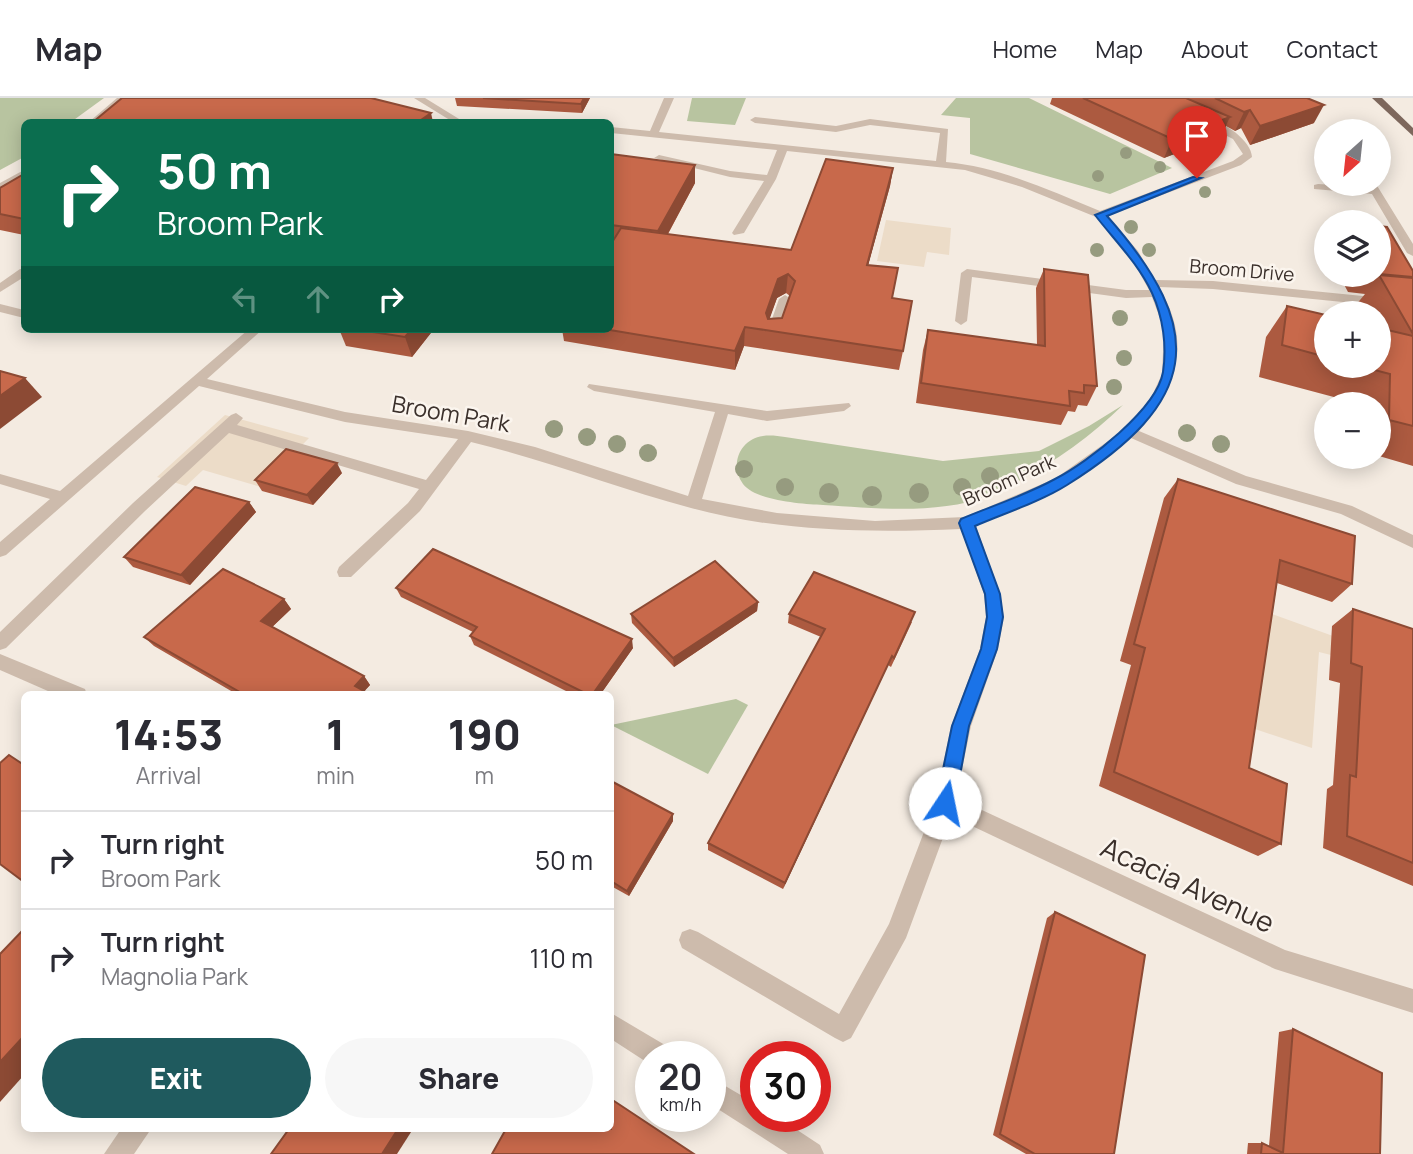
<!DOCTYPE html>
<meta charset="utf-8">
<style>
:root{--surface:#fff;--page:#f7f7f7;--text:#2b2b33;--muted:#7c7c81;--line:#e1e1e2;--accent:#1f5a5e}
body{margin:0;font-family:Manrope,sans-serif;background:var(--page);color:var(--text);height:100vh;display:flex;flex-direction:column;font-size:26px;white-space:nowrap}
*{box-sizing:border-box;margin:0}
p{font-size:23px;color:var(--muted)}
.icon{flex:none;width:38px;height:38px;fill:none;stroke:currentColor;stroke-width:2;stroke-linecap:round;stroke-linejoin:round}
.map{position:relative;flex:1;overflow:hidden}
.details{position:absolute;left:21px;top:593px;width:593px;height:441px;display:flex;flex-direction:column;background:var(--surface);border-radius:10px;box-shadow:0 4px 18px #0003}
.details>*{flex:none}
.banner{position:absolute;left:21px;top:21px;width:593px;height:214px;border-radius:10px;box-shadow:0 4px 18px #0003;background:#0b6e4f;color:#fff;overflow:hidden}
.needle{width:46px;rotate:207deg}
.tools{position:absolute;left:1314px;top:21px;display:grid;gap:14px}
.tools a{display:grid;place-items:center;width:77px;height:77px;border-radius:50%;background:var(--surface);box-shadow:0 4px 18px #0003;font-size:35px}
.speed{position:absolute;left:635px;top:943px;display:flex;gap:14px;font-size:35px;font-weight:700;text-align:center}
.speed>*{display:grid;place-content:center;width:91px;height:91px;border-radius:50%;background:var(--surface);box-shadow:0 4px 18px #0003;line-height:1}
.speed small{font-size:18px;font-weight:400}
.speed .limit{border:10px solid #d22;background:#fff;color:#111}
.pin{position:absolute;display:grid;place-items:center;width:60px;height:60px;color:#fff;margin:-72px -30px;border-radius:50% 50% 50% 0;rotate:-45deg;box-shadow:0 0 7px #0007}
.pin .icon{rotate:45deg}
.me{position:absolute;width:77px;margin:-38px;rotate:11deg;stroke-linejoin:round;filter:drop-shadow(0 0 5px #0008)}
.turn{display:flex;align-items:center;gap:24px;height:147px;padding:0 21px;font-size:32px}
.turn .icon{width:91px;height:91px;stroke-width:2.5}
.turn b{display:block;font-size:49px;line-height:60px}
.lanes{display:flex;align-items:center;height:66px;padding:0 21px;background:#0003;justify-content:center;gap:35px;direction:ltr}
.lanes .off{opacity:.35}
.eta{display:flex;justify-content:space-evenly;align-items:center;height:119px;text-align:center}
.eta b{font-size:42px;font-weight:800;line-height:49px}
.cta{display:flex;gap:14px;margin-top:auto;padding:14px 21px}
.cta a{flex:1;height:80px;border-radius:42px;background:var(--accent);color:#fff;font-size:28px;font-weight:800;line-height:80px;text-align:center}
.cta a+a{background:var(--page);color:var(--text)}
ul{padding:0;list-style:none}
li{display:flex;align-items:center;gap:21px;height:98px;padding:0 21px;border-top:2px solid var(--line)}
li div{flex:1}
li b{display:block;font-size:26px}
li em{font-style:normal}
header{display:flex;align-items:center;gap:42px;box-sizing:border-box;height:98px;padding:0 35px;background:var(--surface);border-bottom:2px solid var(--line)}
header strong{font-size:33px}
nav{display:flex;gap:38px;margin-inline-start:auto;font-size:24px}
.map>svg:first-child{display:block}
.green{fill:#b8c4a0}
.plaza{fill:#ecdcc8}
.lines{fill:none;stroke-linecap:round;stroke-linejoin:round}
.minor{fill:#cdbbac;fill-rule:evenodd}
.major{fill:#7d675c;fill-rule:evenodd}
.tree{fill:#969b7f}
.wall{fill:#ac5a40;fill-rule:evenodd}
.shaded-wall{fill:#8c4a34}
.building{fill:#c8694b;stroke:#8c4a34;stroke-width:2;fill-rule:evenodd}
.route{fill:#1a73e8;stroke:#114b97;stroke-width:2}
.labels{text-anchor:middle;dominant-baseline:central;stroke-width:5;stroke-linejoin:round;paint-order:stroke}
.far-street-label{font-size:19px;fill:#3b302b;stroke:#fbf5ee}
.street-label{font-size:23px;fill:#3b302b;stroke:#fbf5ee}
.near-street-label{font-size:28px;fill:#3b302b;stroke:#fbf5ee}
</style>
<header>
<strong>Map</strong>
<nav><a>Home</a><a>Map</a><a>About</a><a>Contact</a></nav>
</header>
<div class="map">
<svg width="1413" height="1056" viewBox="0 0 1413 1056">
<rect width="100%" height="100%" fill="#f4ebe1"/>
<g class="green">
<polygon points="0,0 104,0 71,24 24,24 24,59 0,72"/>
<polygon points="692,0 746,0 735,27 687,23"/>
<polygon points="956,0 1029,0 1172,70 1110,96 970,56 970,20 941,17"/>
<path d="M1123,307C1085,344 1037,377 987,398C940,417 873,410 823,407C803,406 756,403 743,386C729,367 740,341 763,338C770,337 778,338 785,339L943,363L1039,353L1089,328Z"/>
<polygon points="736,601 748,607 708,676 611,627"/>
</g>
<g class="plaza">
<polygon points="886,122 951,130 949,157 927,154 924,169 877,163"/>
<polygon points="225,317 309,340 261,389 203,372 186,388 157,379"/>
<polygon points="1261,512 1333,538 1331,557 1319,554 1312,650 1246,628"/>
</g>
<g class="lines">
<g class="minor">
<polygon points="117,0 128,0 98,24 89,24"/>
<polygon points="414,0 425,0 464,24 453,24"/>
<path d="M664,0H674L659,34L936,63L940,35L870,27L836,34L755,25L750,22L755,19L836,28L870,21L948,31L946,64C1000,69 1051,93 1100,113L1233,63L1243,56L1233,41L1199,24C1214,15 1252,41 1252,59L1241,67L1107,118L1138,153L1155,182L1213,183L1413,203V211L1213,191L1159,189C1192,245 1178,287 1139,333L1246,378L1352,408L1413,437V450L1341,416L1236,386L1131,340L1066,388L976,428L1000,496L1004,519L998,551L971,628L956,700L1285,852L1413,891V915L1275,871L951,718L906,840L851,940L843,944L835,940L682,850L679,842L682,834L690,831L698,834L839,916L889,826L935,705L951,628L980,551L986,519L984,496L961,431C871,435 779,434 691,410C617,390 546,362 471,344L420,413L351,479H339L337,474L339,469L408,405L419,391L229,335L145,413L6,550L0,552V534L133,405L231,317L236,315L243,320L237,327L426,382L458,341L345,324L199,288L6,457L0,459V444L50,401L0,386V376L60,393L249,231H263L207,281L345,314L468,333L535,349L688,398L715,314L594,293L587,289L589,286L767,313L849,305L851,308L844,313L767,323L728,316L702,401L777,415L875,423L965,419L1056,380L1125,331L1150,302L1162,276L1164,231L1152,199L1126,200L972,179L967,223L961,227L955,223L961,175L967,171L1126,192H1149L1129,156L1096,119L1022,89L965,72L787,53L776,81L744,135L734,137L732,135L764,83L730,79L654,60L659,57L730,73L767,77L777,52L611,35V29L650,33Z"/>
<polygon points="24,72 24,79 0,92 0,85"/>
<polygon points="1318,86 1368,89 1366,86 1376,86 1413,146 1413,158 1407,155 1372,96 1314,91 1314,87"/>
<polygon points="20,171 24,171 24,179 0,194 0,185"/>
<polygon points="785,197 791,201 779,235 778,238 768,238 767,235 779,201"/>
<polygon points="0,206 24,212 24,220 0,214"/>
<polygon points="0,556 85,591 87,597 57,597 0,572"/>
<polygon points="611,915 670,950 673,959 651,959 651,967 611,941"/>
<polygon points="710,979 756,1006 756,1018 776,1018 820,1047 824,1056 788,1056 710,1006"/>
<polygon points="121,1031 151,1031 134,1056 104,1056"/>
</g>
<polygon class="major" points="1372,0 1382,0 1413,30 1413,38"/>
</g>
<g class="tree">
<circle cx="1126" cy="55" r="6"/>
<circle cx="1160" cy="69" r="6"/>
<circle cx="1098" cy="78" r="6"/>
<circle cx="1205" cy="94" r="6"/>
<circle cx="1131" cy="129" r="7"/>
<circle cx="1097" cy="152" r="7"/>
<circle cx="1149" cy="152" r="7"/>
<circle cx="1120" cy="220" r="8"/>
<circle cx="1124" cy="260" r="8"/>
<circle cx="1114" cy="289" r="8"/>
<circle cx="554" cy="331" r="9"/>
<circle cx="1187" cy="335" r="9"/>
<circle cx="587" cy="339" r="9"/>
<circle cx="617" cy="346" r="9"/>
<circle cx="1221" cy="346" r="9"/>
<circle cx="648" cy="355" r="9"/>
<circle cx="744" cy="371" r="9"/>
<circle cx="990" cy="378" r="9"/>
<circle cx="785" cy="389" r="9"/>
<circle cx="962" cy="389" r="9"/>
<circle cx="829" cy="395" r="10"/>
<circle cx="919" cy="395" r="10"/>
<circle cx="872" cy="398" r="10"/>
</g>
<g class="wall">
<polygon points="455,0 590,0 582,15 457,8"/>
<polygon points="1052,0 1307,0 1314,25 1250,47 1241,30 1235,33 1226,28 1221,38 1164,60 1050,6"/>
<path d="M611,56L695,85L668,136L791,152L893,70L890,88L868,167L892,200L903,253L899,272L744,248L735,272L564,243L562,231H611ZM786,195L790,198L782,220L769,221L777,200Z"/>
<polygon points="24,76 24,137 0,132 0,90"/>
<polygon points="1379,128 1413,173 1413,368 1379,358 1379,306 1360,306 1259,279 1266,239 1287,208 1326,217 1326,268 1379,268 1379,215 1359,215 1355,208 1365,196 1348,194 1339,177 1379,177"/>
<polygon points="1326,134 1326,153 1321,143"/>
<polygon points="1044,171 1097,288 1087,308 1078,307 1075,314 1068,313 1061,327 916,305 923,252 928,232 1037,247 1036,190"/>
<polygon points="339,231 434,231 412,259 346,248"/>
<polygon points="342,375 313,407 262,393 255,382"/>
<polygon points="1178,381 1352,486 1332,504 1277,485 1249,670 1281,746 1258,758 1099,688 1131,567 1120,563 1164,400"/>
<polygon points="249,404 256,414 190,487 133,469 124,459"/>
<polygon points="396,490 633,550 600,597 574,597 474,547 470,538 473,534 401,499"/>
<polygon points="284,501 291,511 272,529 364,578 370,587 364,593 371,597 238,597 154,548 144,539"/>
<polygon points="758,504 757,513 674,569 632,525 631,516"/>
<polygon points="1353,511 1413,531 1413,788 1323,750 1327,691 1333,687 1340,585 1329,582 1332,528"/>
<polygon points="789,516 912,524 891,569 888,567 783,791 708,752 708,745 821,539 788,525"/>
<polygon points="611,683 673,723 629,798 611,788"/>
<polygon points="1055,814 1114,1056 1026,1056 993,1037 1047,820"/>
<polygon points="1293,931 1380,1056 1247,1056 1248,1045 1262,1045 1269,1048 1279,934"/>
</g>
<g class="shaded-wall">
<polygon points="584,0 590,0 582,15 581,6"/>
<polygon points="1324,7 1314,25 1250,47 1260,28"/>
<polygon points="1250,12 1241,30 1235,33 1244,14"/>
<polygon points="431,15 433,24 418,24"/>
<polygon points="1230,19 1221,38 1164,60 1172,41"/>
<polygon points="695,67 695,85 659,152 658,133"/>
<polygon points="893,70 890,88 863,186 867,167"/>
<polygon points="788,176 786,195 777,200 765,234 766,215 778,181"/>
<polygon points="745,229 744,248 735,272 735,253"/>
<polygon points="412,231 434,231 412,259 405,239"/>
<polygon points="25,280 42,299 0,331 0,298"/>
<polygon points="337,365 342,375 313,407 307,397"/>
<polygon points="249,404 256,414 190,487 181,477"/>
<polygon points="284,501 291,511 269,532 261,523"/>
<polygon points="758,504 757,513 674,569 673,560"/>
<polygon points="632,541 633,550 600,597 592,597"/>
<polygon points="892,558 888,567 783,791 785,785"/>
<polygon points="364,578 370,587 361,597 355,588"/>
<polygon points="673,716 673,723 629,798 627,793"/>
<polygon points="24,938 24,977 0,1004 0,964"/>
<polygon points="398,1031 413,1031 397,1056 382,1056"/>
</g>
<g class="building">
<polygon points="122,0 371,0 431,15 418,24 93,24"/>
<polygon points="483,0 584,0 581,6"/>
<polygon points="1083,0 1186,0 1230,19 1172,41"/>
<polygon points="1215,0 1307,0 1324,7 1260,28 1250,12 1244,14"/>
<polygon points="611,56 695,67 658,133 611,127"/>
<path d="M826,61L893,70L867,167L898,170L892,200L912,203L903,253L745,229L735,253L604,231H611V146L621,130L791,152ZM788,176L795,183L782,220L768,221L766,215L778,181Z"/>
<polygon points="24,76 24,121 0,116 0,90"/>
<polygon points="1379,128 1387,129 1413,173 1413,179 1379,176"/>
<polygon points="1044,171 1088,177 1097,288 1084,287 1084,295 1069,293 1070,308 921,285 928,232 1045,248"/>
<polygon points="1379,177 1413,180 1413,236"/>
<polygon points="1287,208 1326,217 1326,259 1282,247"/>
<polygon points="1379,230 1413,238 1413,328 1389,322 1390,276 1359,268 1379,268"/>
<polygon points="353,231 412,231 405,239"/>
<polygon points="0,273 25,280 0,298"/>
<polygon points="286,351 337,365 307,397 255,382"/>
<polygon points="1178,381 1355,438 1352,486 1280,462 1249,670 1287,686 1281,746 1114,674 1145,550 1134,546"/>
<polygon points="195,389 249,404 181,477 124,459"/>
<polygon points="433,451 632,541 592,597 589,597 470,538 477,529 396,490"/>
<polygon points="715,463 758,504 673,560 631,516"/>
<polygon points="223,471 284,501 261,523 364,578 355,588 371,597 245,597 144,539"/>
<polygon points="814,474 915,514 894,560 892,558 785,785 708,745 825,531 789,516"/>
<polygon points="1353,511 1413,531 1413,765 1347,738 1350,677 1356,679 1362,569 1351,565"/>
<polygon points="9,657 24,667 24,784 0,766 0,665"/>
<polygon points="611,683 673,716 627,793 611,783"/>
<polygon points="1055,814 1145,857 1114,1056 1035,1056 1000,1036"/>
<polygon points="24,831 24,938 0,964 0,856"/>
<polygon points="1293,931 1382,975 1380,1056 1261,1056 1262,1045 1283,1055"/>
<polygon points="611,1001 694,1056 492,1056 506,1031 611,1031"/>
<polygon points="289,1031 398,1031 382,1056 271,1056"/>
</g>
<path class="route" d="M1193,79L1201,80L1107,118C1210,234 1199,304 1067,387C1040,404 1005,415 975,428L1000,496L1003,519L997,551L969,628L955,705L952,711L945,714L939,711L936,705L952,628L981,551L987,519L985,496L959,425L961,421C992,408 1026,397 1055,381C1088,364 1157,311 1163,274C1167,248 1163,219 1152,195C1138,165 1115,143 1095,117Z"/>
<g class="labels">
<g class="far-street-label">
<text transform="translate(1242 172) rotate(5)">Broom Drive</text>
<text transform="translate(1009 382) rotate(-24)">Broom Park</text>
</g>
<g class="street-label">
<text transform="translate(451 315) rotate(10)">Broom Park</text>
</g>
<g class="near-street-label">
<text transform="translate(1188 786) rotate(25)">Acacia Avenue</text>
</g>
</g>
</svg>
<div class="tools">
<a><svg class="needle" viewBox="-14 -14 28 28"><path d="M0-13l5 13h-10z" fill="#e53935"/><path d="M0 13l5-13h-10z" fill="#7c7c81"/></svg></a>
<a><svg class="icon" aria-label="layers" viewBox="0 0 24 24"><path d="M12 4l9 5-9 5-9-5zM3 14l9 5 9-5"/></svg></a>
<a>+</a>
<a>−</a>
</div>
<div class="speed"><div>20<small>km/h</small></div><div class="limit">30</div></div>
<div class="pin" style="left:1197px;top:80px;background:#d93025"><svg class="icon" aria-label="arrive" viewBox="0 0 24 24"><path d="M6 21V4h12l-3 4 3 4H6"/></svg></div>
<svg class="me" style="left:945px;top:705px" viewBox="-20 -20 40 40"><circle r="19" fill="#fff"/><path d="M0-13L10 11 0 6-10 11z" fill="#1a73e8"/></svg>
<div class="banner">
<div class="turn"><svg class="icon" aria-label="right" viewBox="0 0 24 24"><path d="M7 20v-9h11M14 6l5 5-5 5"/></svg><div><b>50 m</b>Broom Park</div></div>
<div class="lanes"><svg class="icon off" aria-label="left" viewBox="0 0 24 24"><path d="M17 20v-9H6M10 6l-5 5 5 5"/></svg><svg class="icon off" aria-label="ahead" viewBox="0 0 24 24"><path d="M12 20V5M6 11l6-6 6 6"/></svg><svg class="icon" aria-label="right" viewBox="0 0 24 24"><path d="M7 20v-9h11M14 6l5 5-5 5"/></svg></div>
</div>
<section class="details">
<div class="eta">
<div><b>14:53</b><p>Arrival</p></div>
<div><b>1</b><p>min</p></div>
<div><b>190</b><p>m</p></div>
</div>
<ul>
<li><svg class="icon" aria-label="right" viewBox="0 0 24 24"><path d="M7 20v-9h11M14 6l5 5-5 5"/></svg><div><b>Turn right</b><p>Broom Park</p></div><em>50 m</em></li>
<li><svg class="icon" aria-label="right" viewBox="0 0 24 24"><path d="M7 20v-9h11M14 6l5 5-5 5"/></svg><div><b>Turn right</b><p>Magnolia Park</p></div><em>110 m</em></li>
</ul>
<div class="cta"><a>Exit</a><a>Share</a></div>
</section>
</div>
